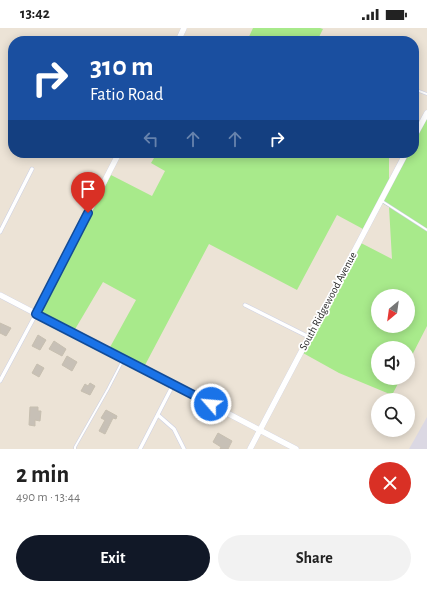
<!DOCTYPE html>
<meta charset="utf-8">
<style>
:root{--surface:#fff;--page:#f2f2f2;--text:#222;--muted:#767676;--accent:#111827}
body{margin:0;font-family:"Alegreya Sans",sans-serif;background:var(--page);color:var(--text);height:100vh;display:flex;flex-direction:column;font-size:15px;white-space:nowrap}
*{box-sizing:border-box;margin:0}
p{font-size:13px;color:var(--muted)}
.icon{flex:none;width:22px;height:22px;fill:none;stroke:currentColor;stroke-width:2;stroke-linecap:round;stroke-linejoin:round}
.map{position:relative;height:421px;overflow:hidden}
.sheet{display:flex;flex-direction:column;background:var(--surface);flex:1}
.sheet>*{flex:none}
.banner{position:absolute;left:8px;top:8px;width:411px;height:122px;border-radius:16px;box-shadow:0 2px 10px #0003;background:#1a4fa0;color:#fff;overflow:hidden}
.needle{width:26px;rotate:209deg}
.controls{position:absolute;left:371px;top:261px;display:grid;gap:8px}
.controls a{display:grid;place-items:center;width:44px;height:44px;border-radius:50%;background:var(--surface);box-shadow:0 2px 10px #0003;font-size:20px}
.pin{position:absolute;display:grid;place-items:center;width:34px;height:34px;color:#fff;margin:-41px -17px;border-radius:50% 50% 50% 0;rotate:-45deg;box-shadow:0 0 4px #0007}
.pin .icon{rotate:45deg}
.me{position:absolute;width:44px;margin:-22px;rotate:297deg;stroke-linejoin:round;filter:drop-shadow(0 0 3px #0008)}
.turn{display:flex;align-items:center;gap:14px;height:84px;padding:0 16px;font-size:18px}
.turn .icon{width:52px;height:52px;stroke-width:2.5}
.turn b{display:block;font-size:28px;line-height:34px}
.lanes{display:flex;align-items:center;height:38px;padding:0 16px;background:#0003;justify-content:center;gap:20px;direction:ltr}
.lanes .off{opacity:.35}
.round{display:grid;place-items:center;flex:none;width:42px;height:42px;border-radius:21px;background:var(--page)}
.summary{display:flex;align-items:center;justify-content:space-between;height:68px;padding:0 16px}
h1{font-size:24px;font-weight:600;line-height:30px}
.action{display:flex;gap:8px;margin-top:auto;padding:8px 16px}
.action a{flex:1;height:46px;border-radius:24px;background:var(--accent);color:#fff;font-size:16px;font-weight:600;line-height:46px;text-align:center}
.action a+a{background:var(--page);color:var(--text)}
.status{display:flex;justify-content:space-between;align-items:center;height:28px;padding:0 20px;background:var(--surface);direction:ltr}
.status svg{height:11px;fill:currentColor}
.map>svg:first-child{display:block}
.industrial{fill:#dbd8e3}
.green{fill:#a8ea8b;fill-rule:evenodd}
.building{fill:#c7c0b6;stroke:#c7bfb0}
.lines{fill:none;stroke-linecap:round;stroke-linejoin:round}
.lane-casing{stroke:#cbcfe3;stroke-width:3}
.street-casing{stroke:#cbcfe3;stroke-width:4.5}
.secondary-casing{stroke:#cbcfe3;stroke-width:6}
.lane{stroke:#fff;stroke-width:2}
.street{stroke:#fff;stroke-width:3.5}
.secondary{stroke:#fff;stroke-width:5.5}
.route-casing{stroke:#114b97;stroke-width:10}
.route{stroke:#1a73e8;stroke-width:7}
.labels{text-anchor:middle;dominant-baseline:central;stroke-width:3.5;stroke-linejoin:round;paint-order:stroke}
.street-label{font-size:11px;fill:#272727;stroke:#fff}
</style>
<div class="status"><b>13:42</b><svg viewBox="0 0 49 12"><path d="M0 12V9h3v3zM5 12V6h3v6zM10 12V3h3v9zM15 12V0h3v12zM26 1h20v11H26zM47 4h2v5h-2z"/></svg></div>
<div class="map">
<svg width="427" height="421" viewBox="0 0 427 421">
<rect width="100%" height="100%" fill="#ece3d6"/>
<polygon class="industrial" points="427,389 427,421 409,421"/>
<g class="green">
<polygon points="253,0 320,0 323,1 317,13 247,13"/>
<path d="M427,89V298L408,335V320H378V350H401L392,367L339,345L303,325L361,215L392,231L389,179L382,175L408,125H414V114ZM378,268H408V298H378Z"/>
<polygon points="157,125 389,125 389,153 363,201 337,187 297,262 209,216 144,339 109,321 136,272 103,254 74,303 40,285 111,147 152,168 165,143 151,135"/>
</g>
<g class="building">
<polygon points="0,295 11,300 6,308 0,305"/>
<polygon points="38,307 46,312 40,322 32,318"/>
<polygon points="54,313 66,321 62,328 49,321"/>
<polygon points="67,328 77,334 72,343 62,337"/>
<polygon points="37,336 44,340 39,349 32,345"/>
<polygon points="90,355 95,358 90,367 81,363 85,356 88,358"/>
<polygon points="30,379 38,379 38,383 41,383 40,393 35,392 35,398 29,397"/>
<polygon points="106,382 117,388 116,391 113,390 105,406 99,403 105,392 101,390"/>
<polygon points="218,405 232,413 228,421 220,421 221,419 213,414"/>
</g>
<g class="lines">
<defs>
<g id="lane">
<polyline points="414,61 427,66"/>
<polyline points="382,173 427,202"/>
<polyline points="75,421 75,419 108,361 123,332"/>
</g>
<g id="street">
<polyline points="0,204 32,141"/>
<polyline points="245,277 309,309"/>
<polyline points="0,353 36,286"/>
<polyline points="158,387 174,401 184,421"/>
<polyline points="140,421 173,357"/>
</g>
<g id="secondary">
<polyline points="178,13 184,0"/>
<polyline points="414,109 427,85"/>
<polyline points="0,267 296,421"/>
<polyline points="36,286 119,125"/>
<polyline points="250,421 406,125"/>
</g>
</defs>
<use href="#lane" class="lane-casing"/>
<use href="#street" class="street-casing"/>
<use href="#secondary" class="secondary-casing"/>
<use href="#lane" class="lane"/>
<use href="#street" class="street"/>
<use href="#secondary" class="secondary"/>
</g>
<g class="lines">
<defs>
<polyline id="route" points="88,185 36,286 211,376"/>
</defs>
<use href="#route" class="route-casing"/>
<use href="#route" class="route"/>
</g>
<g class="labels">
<g class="street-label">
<text transform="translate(328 273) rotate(-62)">South Ridgewood Avenue</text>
</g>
</g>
</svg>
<div class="controls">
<a><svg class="needle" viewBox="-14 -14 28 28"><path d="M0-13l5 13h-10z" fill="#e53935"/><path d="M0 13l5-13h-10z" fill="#767676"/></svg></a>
<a><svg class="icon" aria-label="sound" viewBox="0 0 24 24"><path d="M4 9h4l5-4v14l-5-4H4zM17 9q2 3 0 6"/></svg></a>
<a><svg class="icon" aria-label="search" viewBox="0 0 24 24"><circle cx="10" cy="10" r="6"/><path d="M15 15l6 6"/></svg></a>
</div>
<div class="pin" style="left:88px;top:185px;background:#d93025"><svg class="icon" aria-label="arrive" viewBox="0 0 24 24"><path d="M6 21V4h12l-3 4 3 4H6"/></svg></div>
<svg class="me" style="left:211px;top:376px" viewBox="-20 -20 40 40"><circle r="17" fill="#1a73e8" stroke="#fff" stroke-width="3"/><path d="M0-11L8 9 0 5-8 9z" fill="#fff"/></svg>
<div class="banner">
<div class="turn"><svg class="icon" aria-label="right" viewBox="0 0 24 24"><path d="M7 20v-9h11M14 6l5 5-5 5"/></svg><div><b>310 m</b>Fatio Road</div></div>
<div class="lanes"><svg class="icon off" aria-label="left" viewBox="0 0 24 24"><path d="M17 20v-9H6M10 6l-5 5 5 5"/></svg><svg class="icon off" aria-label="ahead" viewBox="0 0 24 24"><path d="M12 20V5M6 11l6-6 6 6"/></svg><svg class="icon off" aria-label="ahead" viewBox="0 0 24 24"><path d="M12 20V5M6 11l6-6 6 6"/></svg><svg class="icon" aria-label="right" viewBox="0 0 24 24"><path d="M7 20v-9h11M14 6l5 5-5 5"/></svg></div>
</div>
</div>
<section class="sheet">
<div class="summary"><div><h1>2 min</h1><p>490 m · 13:44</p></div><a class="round" style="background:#d93025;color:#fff"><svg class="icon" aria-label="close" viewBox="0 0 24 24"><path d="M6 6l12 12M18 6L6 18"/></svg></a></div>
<div class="action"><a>Exit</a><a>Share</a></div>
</section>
